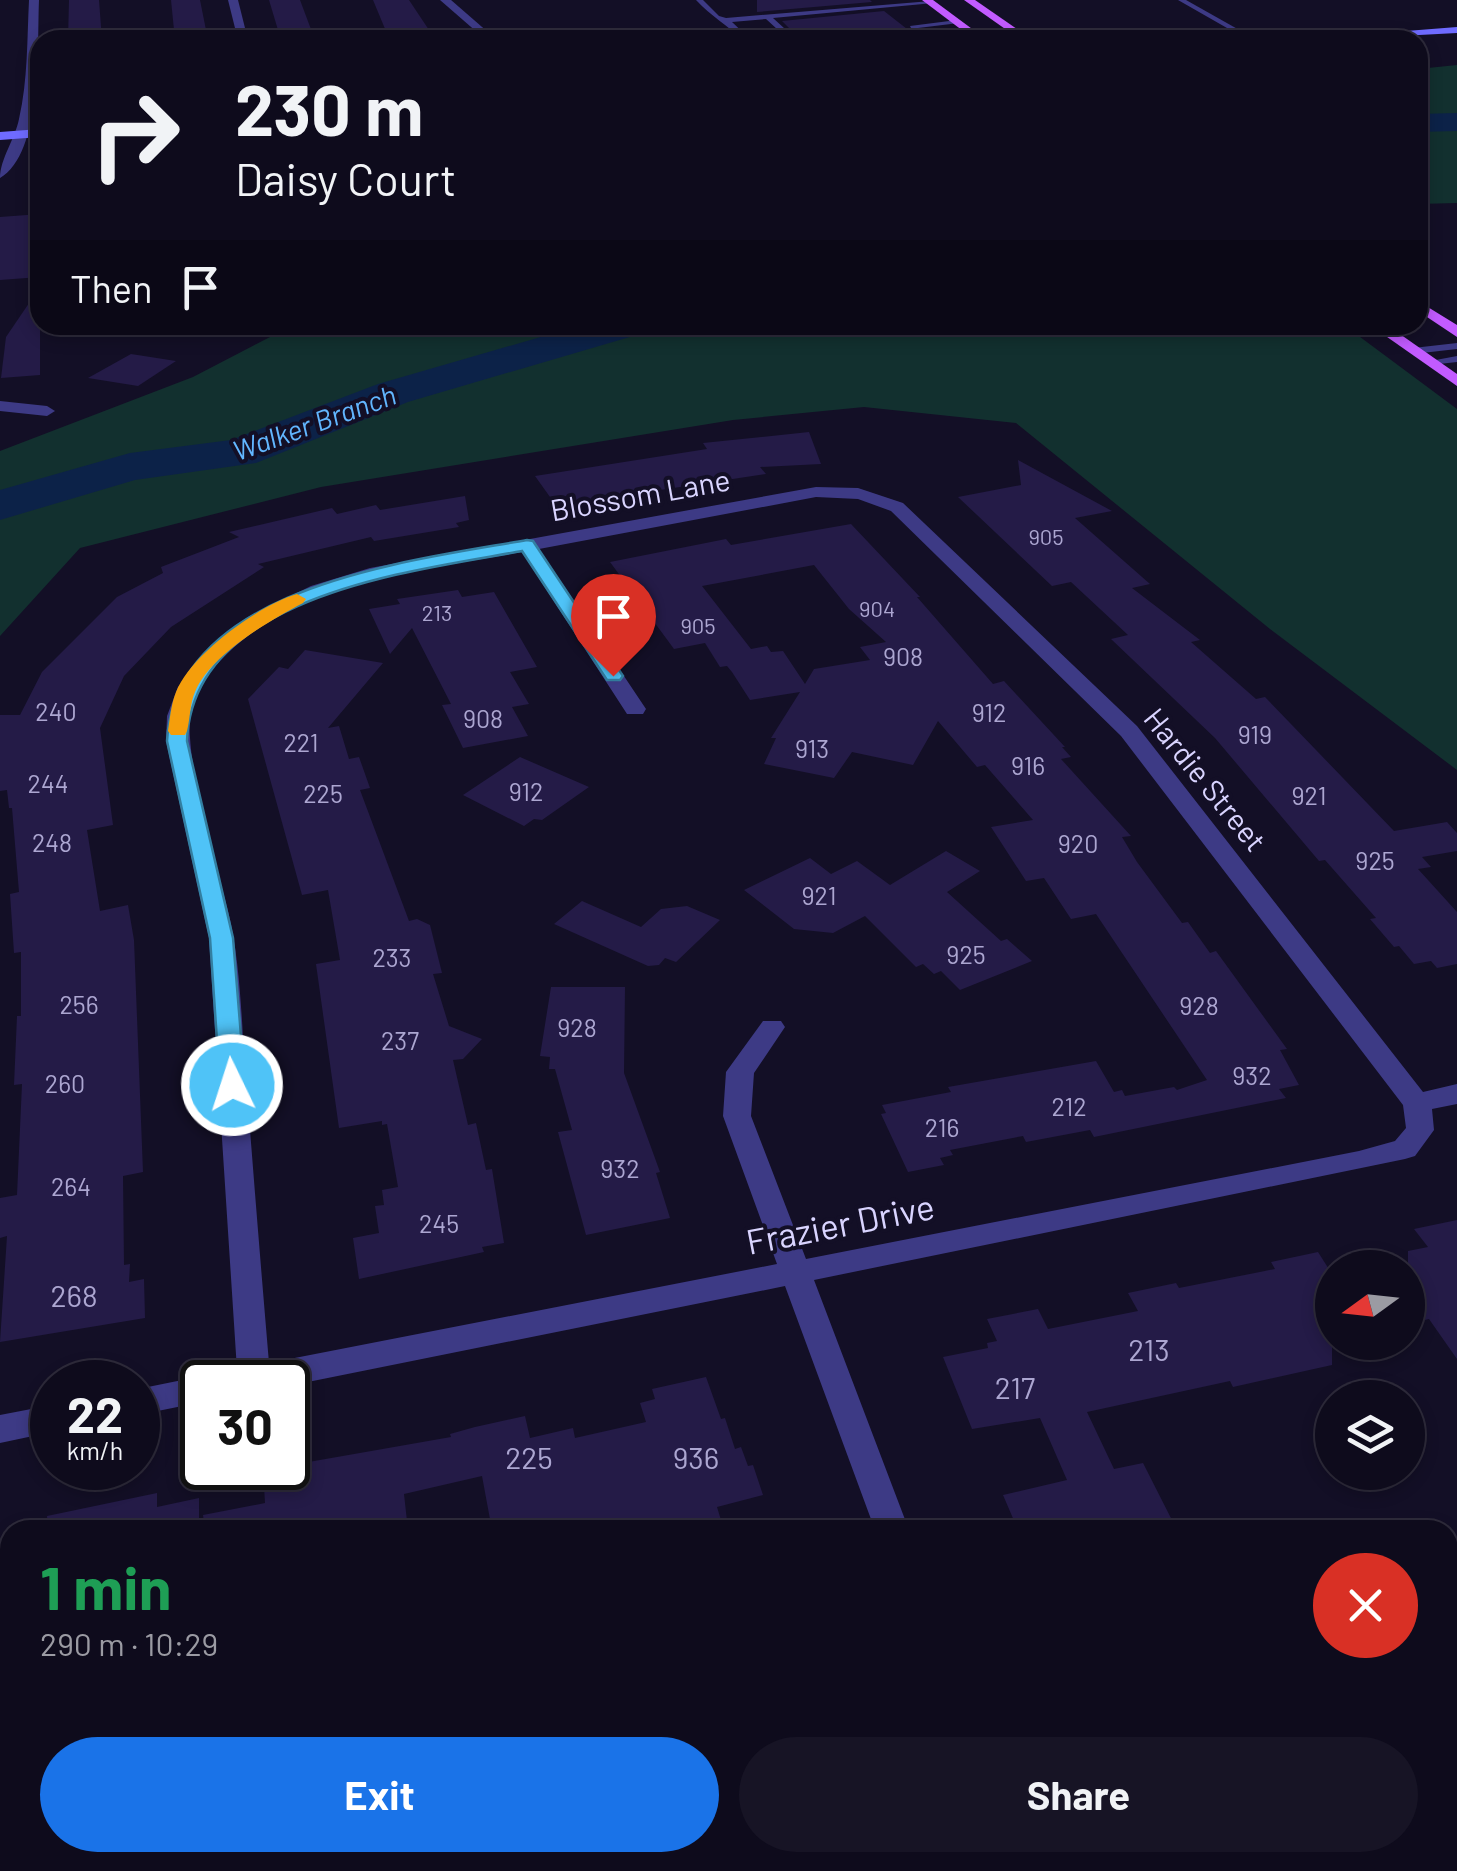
<!DOCTYPE html>
<meta charset="utf-8">
<style>
:root{--surface:#0e0b1c;--page:#171425;--text:#f1f3f6;--muted:#9b9ba3;--line:#2e2b3b;--accent:#1a73e8}
body{margin:0;font-family:Barlow,sans-serif;background:var(--page);color:var(--text);height:100vh;display:flex;flex-direction:column;font-size:38px;white-space:nowrap}
*{box-sizing:border-box;margin:0}
p{font-size:32px;color:var(--muted)}
.icon{flex:none;width:55px;height:55px;fill:none;stroke:currentColor;stroke-width:2;stroke-linecap:round;stroke-linejoin:round}
.map{position:relative;flex:1;overflow:hidden}
.sheet{position:absolute;left:0px;top:1520px;width:1458px;height:352px;display:flex;flex-direction:column;background:var(--surface);border-radius:30px 30px 0 0;box-shadow:0 5px 15px #0003,0 0 0 2px var(--line)}
.sheet>*{flex:none}
.hud{position:absolute;left:30px;top:30px;width:1398px;height:305px;border-radius:30px;box-shadow:0 5px 15px #0003,0 0 0 2px var(--line);background:#0e0b1c;color:var(--text);overflow:hidden}
.needle{width:65px;rotate:255deg}
.controls{position:absolute;left:1315px;top:1250px;display:grid;gap:20px}
.controls a{display:grid;place-items:center;width:110px;height:110px;border-radius:50%;background:var(--surface);box-shadow:0 5px 15px #0003,0 0 0 2px var(--line);font-size:50px}
.speed{position:absolute;left:30px;top:1360px;display:flex;gap:20px;font-size:50px;font-weight:700;text-align:center}
.speed>*{display:grid;place-content:center;width:130px;height:130px;border-radius:50%;background:var(--surface);box-shadow:0 5px 15px #0003,0 0 0 2px var(--line);line-height:1}
.speed small{font-size:25px;font-weight:400}
.speed .limit{border:5px solid #111;border-radius:15px;background:#fff;color:#111}
.pin{position:absolute;display:grid;place-items:center;width:85px;height:85px;color:#fff;margin:-102px -42px;border-radius:50% 50% 50% 0;rotate:-45deg;box-shadow:0 0 10px #0007}
.pin .icon{rotate:45deg}
.me{position:absolute;width:110px;margin:-55px;rotate:356deg;stroke-linejoin:round;filter:drop-shadow(0 0 8px #0008)}
.turn{display:flex;align-items:center;gap:35px;height:210px;padding:0 40px;font-size:45px}
.turn .icon{width:130px;height:130px;stroke-width:2.5}
.turn b{display:block;font-size:70px;line-height:85px}
.then{display:flex;align-items:center;height:95px;padding:0 40px;background:#0003;gap:20px;font-size:38px}
.round{display:grid;place-items:center;flex:none;width:105px;height:105px;border-radius:52px;background:var(--page)}
.summary{display:flex;align-items:center;justify-content:space-between;height:170px;padding:0 40px}
h1{font-size:60px;font-weight:700;line-height:75px;color:#1e9e55}
.primary-button{display:flex;gap:20px;margin-top:auto;padding:20px 40px}
.primary-button a{flex:1;height:115px;border-radius:60px;background:var(--accent);color:#fff;font-size:40px;font-weight:700;line-height:115px;text-align:center}
.primary-button a+a{background:var(--page);color:var(--text)}
.map>svg:first-child{display:block}
.green{fill:#12302f}
.lines{fill:none;stroke-linecap:round;stroke-linejoin:round}
.river{fill:#0c2248;fill-rule:evenodd}
.building{fill:#241b47;fill-rule:evenodd}
.lane{fill:#3d3a85;fill-rule:evenodd}
.street{fill:#3d3a85;fill-rule:evenodd}
.secondary{fill:#6f6bff;fill-rule:evenodd}
.primary{fill:#c25bff;fill-rule:evenodd}
.route{fill:#4fc3f7;stroke:#337fa1;stroke-width:2.5}
.slow{fill:#f59e0b}
.labels{text-anchor:middle;dominant-baseline:central;stroke-width:8;stroke-linejoin:round;paint-order:stroke}
.far-number-label{font-size:22px;fill:#aca6d1}
.number-label{font-size:25px;fill:#aca6d1}
.far-water-label{font-size:28px;font-style:italic;fill:#62b6ff;stroke:#130f26}
.street-label{font-size:30px;fill:#d9d4ff;stroke:#130f26}
.near-number-label{font-size:30px;fill:#aca6d1}
.near-street-label{font-size:35px;fill:#d9d4ff;stroke:#130f26}
</style>
<div class="map">
<svg width="1457" height="1871" viewBox="0 0 1457 1871">
<rect width="100%" height="100%" fill="#130f26"/>
<g class="green">
<polygon points="1457,65 1457,203 1418,204 1418,69"/>
<polygon points="243,325 1344,325 1457,409 1457,770 1270,629 1016,423 864,407 733,420 321,487 80,548 0,636 0,451 193,377 272,336"/>
</g>
<g class="lines">
<g class="river">
<polygon points="1457,113 1457,131 1418,132 1418,114"/>
<polygon points="582,325 646,325 640,334 408,402 256,463 135,480 0,520 0,490 130,453 231,440 378,384"/>
</g>
</g>
<g class="building">
<polygon points="69,0 99,0 102,40 68,40"/>
<polygon points="171,0 200,0 208,40 175,40"/>
<polygon points="269,0 300,0 315,40 281,40"/>
<polygon points="373,0 409,0 431,33 388,36"/>
<polygon points="757,0 870,0 872,2 757,12"/>
<polygon points="884,11 907,29 836,36 832,40 801,40 782,21"/>
<polygon points="40,214 40,277 0,280 0,217"/>
<polygon points="40,287 40,375 1,378 6,337"/>
<polygon points="131,354 176,361 138,386 88,378"/>
<polygon points="809,432 821,464 760,467 766,474 561,505 555,504 535,476 707,449 703,443"/>
<polygon points="1018,460 1112,511 1075,518 1150,584 1132,588 1200,640 1191,642 1256,699 1265,697 1394,831 1447,822 1457,833 1457,851 1422,857 1431,867 1418,869 1457,912 1457,964 1437,968 1431,961 1414,964 1399,946 1394,947 1370,919 1376,918 1325,860 1319,861 1215,738 1111,639 1128,635 1071,582 1052,586 958,497 1021,485"/>
<polygon points="465,496 469,520 456,523 459,527 374,541 371,537 258,564 264,567 171,627 124,676 100,728 113,825 87,830 100,911 128,905 134,940 143,1172 123,1176 124,1265 130,1264 129,1282 144,1279 145,1318 0,1342 7,1236 0,1238 0,1198 17,1195 22,1084 14,1085 17,1016 21,1016 21,952 14,953 10,894 19,892 12,808 9,808 7,790 0,791 0,715 20,715 42,672 117,597 163,573 161,567 239,537 229,532 332,508 337,514 376,505 380,510"/>
<path d="M851,524L920,597H917L993,684L1004,681L1065,747H1062L1071,757L1061,759L1131,836L1122,837L1137,862L1182,923L1188,922L1210,953L1216,951L1287,1049L1280,1050L1299,1085L1279,1089L1286,1098L1094,1137L1090,1130L1026,1142L1023,1136L950,1150L953,1155L940,1158L944,1165L908,1172L881,1114L886,1113L882,1105L951,1092L948,1087L1096,1061L1114,1092L1122,1090L1125,1096L1174,1087L1177,1090L1207,1080L1096,914L1071,919L1044,878L1026,881L991,827L1033,820L985,765L977,767L938,721L913,765L852,752L834,778L764,764L776,738H771L800,692L750,700L732,672L727,666L720,667L705,643L674,649L610,562L726,539L731,545ZM814,565L849,609L886,642L860,647L870,660L814,669L805,684L783,651L771,652L767,646L751,649L702,586Z"/>
<polygon points="458,590 462,597 494,592 537,667 510,672 529,704 512,707 528,736 463,748 442,705 451,704 412,628 390,654 369,609 400,604 397,599"/>
<polygon points="305,650 383,663 328,728 339,726 349,759 359,757 370,788 360,790 409,921 417,919 430,925 442,973 433,974 449,1026 482,1039 463,1059 453,1060 468,1125 476,1123 486,1170 492,1169 504,1243 482,1247 484,1252 359,1279 353,1238 379,1233 375,1206 384,1205 382,1190 398,1187 387,1124 382,1125 382,1121 339,1128 316,964 340,960 328,890 302,895 248,699 279,667 288,669"/>
<polygon points="520,757 589,787 542,820 534,819 524,826 463,795"/>
<polygon points="946,851 980,871 947,892 1001,941 1007,939 1032,961 960,990 941,971 934,974 923,964 916,967 865,916 833,933 794,929 744,890 810,858 831,874 857,861 890,885"/>
<polygon points="582,901 641,927 661,909 687,906 720,920 676,962 665,958 659,965 648,966 554,924"/>
<polygon points="551,987 625,987 624,1073 660,1172 656,1173 670,1218 586,1235 558,1132 572,1130 555,1069 549,1069 550,1057 540,1056"/>
<polygon points="1457,1220 1457,1359 1429,1319 1408,1324 1408,1251 1428,1247 1414,1229"/>
<polygon points="1318,1252 1332,1274 1332,1365 1233,1387 1230,1381 1087,1412 1114,1469 1143,1463 1177,1530 1018,1530 1003,1495 1067,1480 1040,1418 972,1429 943,1357 988,1348 987,1343 997,1341 987,1319 1038,1309 1048,1329 1138,1311 1128,1293 1176,1283 1179,1288 1275,1269 1271,1262"/>
<polygon points="706,1377 721,1419 725,1418 735,1449 741,1447 748,1466 753,1465 763,1495 717,1507 724,1530 492,1530 482,1476 404,1494 408,1530 205,1530 203,1515 265,1503 263,1470 451,1437 450,1434 475,1427 525,1416 530,1438 573,1428 575,1438 646,1422 640,1403 655,1399 652,1389"/>
<polygon points="157,1493 157,1507 199,1498 199,1530 48,1530 47,1516"/>
</g>
<g class="lines">
<g class="lane">
<path d="M696,0H703L719,16L726,18L931,1L934,3L773,18L797,40H789L766,19L732,22L751,40H743C727,25 711,16 696,0Z"/>
<polygon points="1178,0 1186,0 1257,40 1248,40"/>
<polygon points="957,20 959,23 918,28 922,32 915,36 836,40 913,32 910,26"/>
<polygon points="1457,343 1457,349 1413,354 1408,351 1413,348"/>
<polygon points="1457,356 1457,362 1430,365 1425,362"/>
</g>
<g class="street">
<path d="M29,0H39C37,45 43,153 0,178C0,159 15,139 19,119C28,80 27,39 29,0Z"/>
<polygon points="228,0 238,0 248,40 238,40"/>
<polygon points="440,0 451,0 497,40 486,40"/>
<polygon points="0,401 47,406 55,411 47,416 0,411"/>
<path d="M816,487L858,488L903,503L1137,726L1423,1092L1457,1084V1104L1432,1109L1434,1130L1415,1156L1405,1159L814,1280L909,1530H875L785,1286L288,1386V1382H224L229,1373L237,1370L209,938L166,741L167,716L178,687L221,637L248,617L311,586L370,568ZM816,497L858,499L891,511L1121,736L1403,1105L1406,1128L1395,1141L1359,1151L806,1259L751,1116L754,1073L785,1027L781,1021H763L726,1072L723,1116L777,1264L269,1363C261,1268 253,1172 246,1076C241,1021 241,964 228,911C217,864 172,728 197,690C268,583 408,573 522,552L627,714H643L646,709L539,549Z"/>
<polygon points="202,1376 215,1382 202,1382 202,1402 138,1415 138,1389"/>
<polygon points="52,1405 52,1432 0,1443 0,1415"/>
<polygon points="996,1862 1036,1862 1039,1871 999,1871"/>
</g>
<g class="secondary">
<polygon points="1457,27 1457,33 1325,40 1330,37"/>
<polygon points="40,129 40,137 0,140 0,132"/>
</g>
<g class="primary">
<polygon points="922,0 933,0 987,40 975,40"/>
<polygon points="964,0 975,0 1033,40 1021,40"/>
<polygon points="1418,301 1457,325 1457,337 1418,311"/>
<polygon points="1370,325 1387,325 1457,374 1457,386"/>
</g>
</g>
<path class="route" d="M527,540L533,541L623,676L620,680H607L522,551C413,571 192,595 187,741L233,938L245,1085L241,1091H224L220,1085L210,938L167,741C175,586 410,561 527,540Z"/>
<path class="slow" d="M297,594L306,599L303,603C269,621 210,655 195,692C190,703 190,719 187,731L185,735H171L168,731C170,719 171,704 176,692C191,654 259,605 297,594Z"/>
<g class="labels">
<g class="far-number-label">
<text x="1046" y="536">905</text>
<text x="877" y="608">904</text>
<text x="437" y="612">213</text>
<text x="698" y="625">905</text>
</g>
<g class="number-label">
<text x="903" y="656">908</text>
<text x="56" y="711">240</text>
<text x="989" y="712">912</text>
<text x="483" y="718">908</text>
<text x="1255" y="734">919</text>
<text x="301" y="742">221</text>
<text x="812" y="748">913</text>
<text x="1028" y="765">916</text>
<text x="48" y="783">244</text>
<text x="526" y="791">912</text>
<text x="323" y="793">225</text>
<text x="1309" y="795">921</text>
<text x="52" y="842">248</text>
<text x="1078" y="843">920</text>
<text x="1375" y="860">925</text>
<text x="819" y="895">921</text>
<text x="966" y="954">925</text>
<text x="392" y="957">233</text>
<text x="79" y="1004">256</text>
<text x="1199" y="1005">928</text>
<text x="577" y="1027">928</text>
<text x="400" y="1040">237</text>
<text x="1252" y="1075">932</text>
<text x="65" y="1083">260</text>
<text x="1069" y="1106">212</text>
<text x="942" y="1127">216</text>
<text x="620" y="1168">932</text>
<text x="71" y="1186">264</text>
<text x="439" y="1223">245</text>
</g>
<g class="far-water-label">
<text transform="translate(314 422) rotate(-20)">Walker Branch</text>
</g>
<g class="street-label">
<text transform="translate(640 494) rotate(-10)">Blossom Lane</text>
<text transform="translate(1206 779) rotate(51)">Hardie Street</text>
</g>
<g class="near-number-label">
<text x="74" y="1295">268</text>
<text x="1149" y="1349">213</text>
<text x="1015" y="1387">217</text>
<text x="529" y="1457">225</text>
<text x="696" y="1457">936</text>
</g>
<g class="near-street-label">
<text transform="translate(840 1223) rotate(-11)">Frazier Drive</text>
</g>
</g>
</svg>
<div class="controls">
<a><svg class="needle" viewBox="-14 -14 28 28"><path d="M0-13l5 13h-10z" fill="#e53935"/><path d="M0 13l5-13h-10z" fill="#9b9ba3"/></svg></a>
<a><svg class="icon" aria-label="layers" viewBox="0 0 24 24"><path d="M12 4l9 5-9 5-9-5zM3 14l9 5 9-5"/></svg></a>
</div>
<div class="speed"><div>22<small>km/h</small></div><div class="limit">30</div></div>
<div class="pin" style="left:613px;top:676px;background:#d93025"><svg class="icon" aria-label="arrive" viewBox="0 0 24 24"><path d="M6 21V4h12l-3 4 3 4H6"/></svg></div>
<svg class="me" style="left:232px;top:1085px" viewBox="-20 -20 40 40"><circle r="17" fill="#4fc3f7" stroke="#fff" stroke-width="3"/><path d="M0-11L8 9 0 5-8 9z" fill="#fff"/></svg>
<div class="hud">
<div class="turn"><svg class="icon" aria-label="right" viewBox="0 0 24 24"><path d="M7 20v-9h11M14 6l5 5-5 5"/></svg><div><b>230 m</b>Daisy Court</div></div>
<div class="then">Then<svg class="icon" aria-label="arrive" viewBox="0 0 24 24"><path d="M6 21V4h12l-3 4 3 4H6"/></svg></div>
</div>
<section class="sheet">
<div class="summary"><div><h1>1 min</h1><p>290 m · 10:29</p></div><a class="round" style="background:#d93025;color:#fff"><svg class="icon" aria-label="close" viewBox="0 0 24 24"><path d="M6 6l12 12M18 6L6 18"/></svg></a></div>
<div class="primary-button"><a>Exit</a><a>Share</a></div>
</section>
</div>
